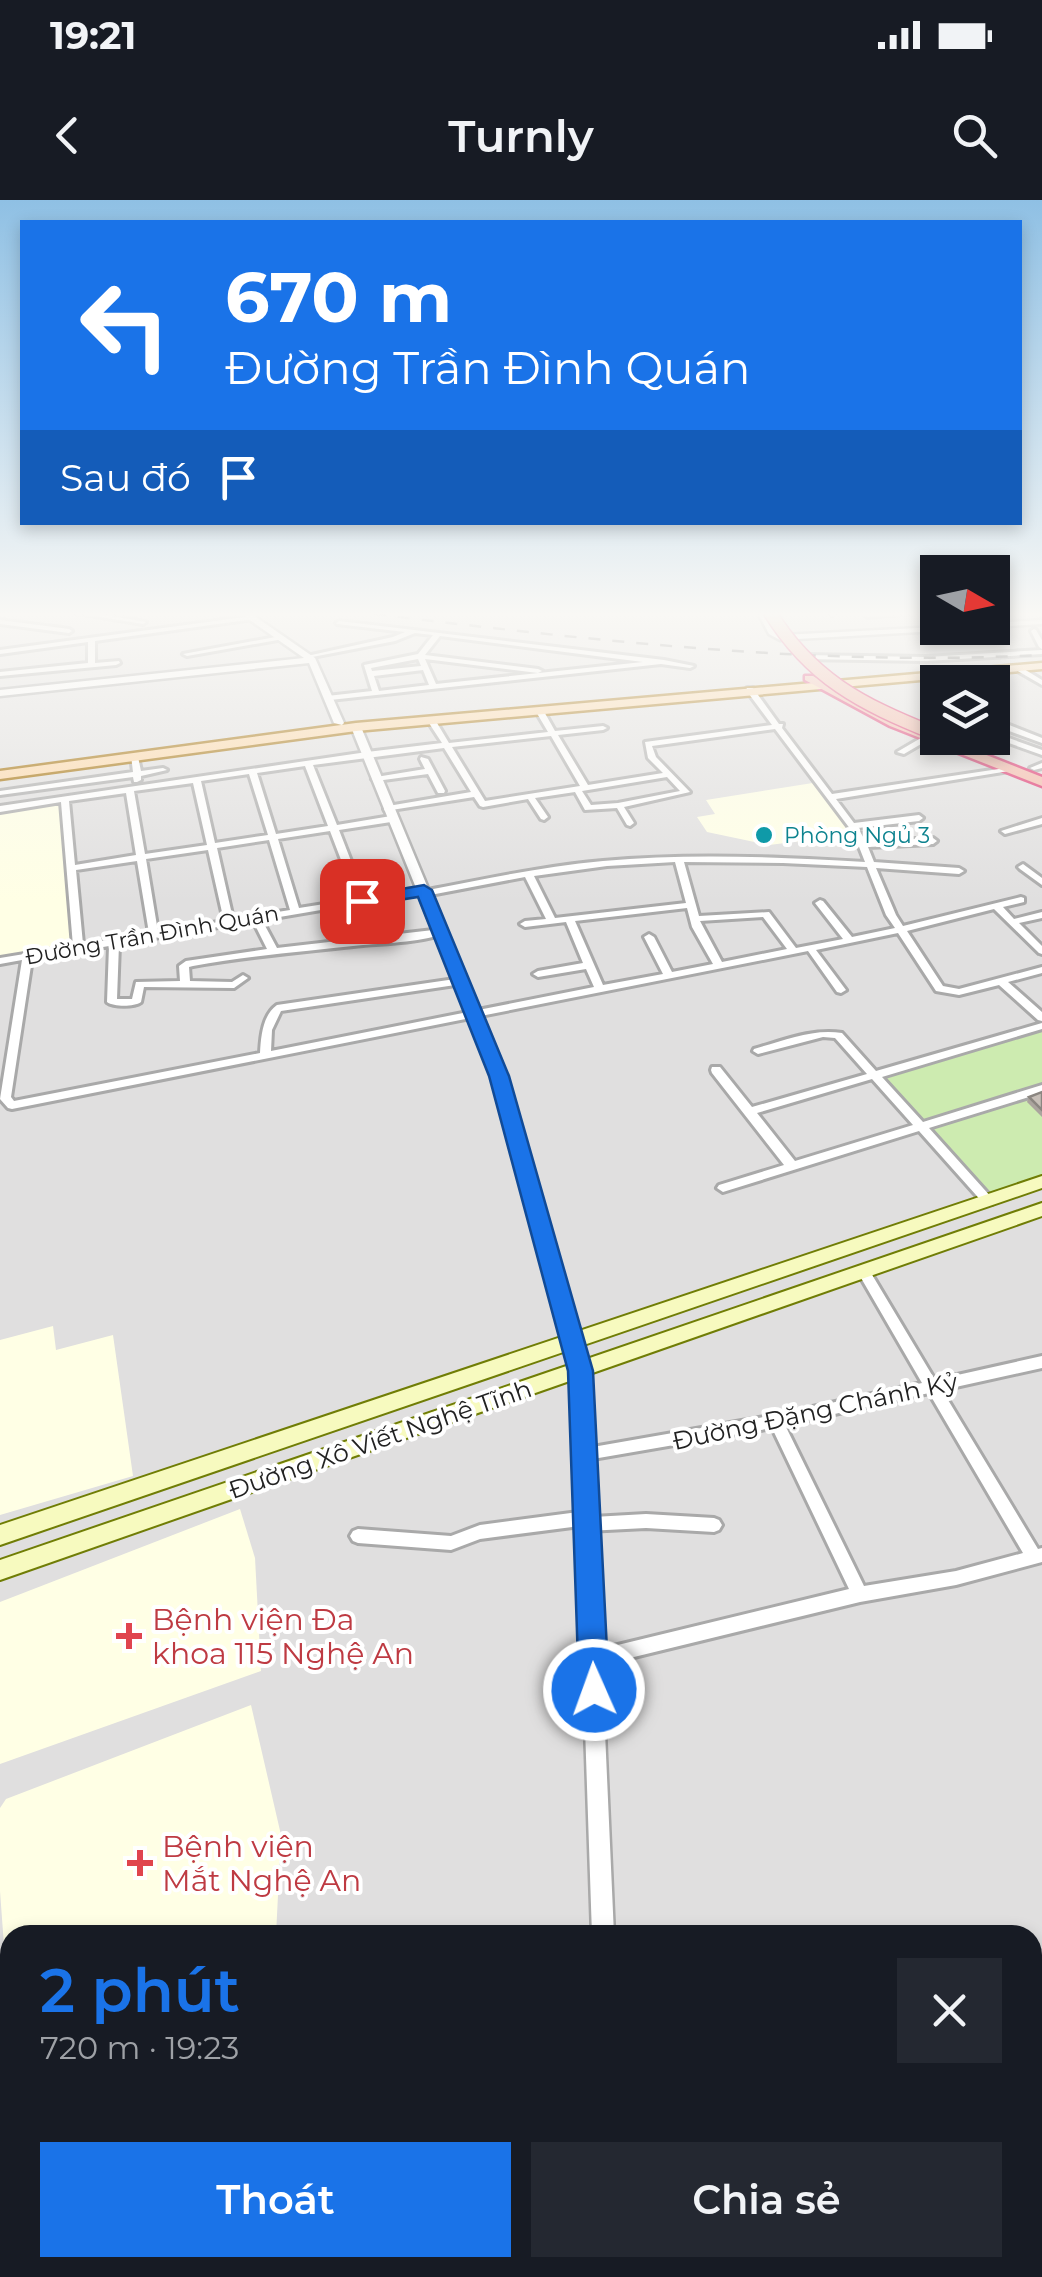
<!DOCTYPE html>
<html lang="vi">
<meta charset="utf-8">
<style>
:root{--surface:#171b24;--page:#242831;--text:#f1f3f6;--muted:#9ea1a6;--accent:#1a73e8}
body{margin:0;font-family:Montserrat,sans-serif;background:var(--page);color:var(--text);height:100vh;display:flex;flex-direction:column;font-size:38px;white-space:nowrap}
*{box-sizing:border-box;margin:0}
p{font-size:32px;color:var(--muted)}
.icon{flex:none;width:55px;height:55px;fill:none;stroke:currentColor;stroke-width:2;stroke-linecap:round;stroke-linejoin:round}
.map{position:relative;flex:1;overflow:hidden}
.sheet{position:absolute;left:0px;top:1725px;width:1042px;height:352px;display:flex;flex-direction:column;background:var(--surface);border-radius:30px 30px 0 0;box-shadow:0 5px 15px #0003}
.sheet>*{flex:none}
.banner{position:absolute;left:20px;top:20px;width:1002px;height:305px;border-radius:0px;box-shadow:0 5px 15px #0003;background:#1a73e8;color:#fff;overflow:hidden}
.needle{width:65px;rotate:99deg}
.tools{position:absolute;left:920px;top:355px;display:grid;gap:20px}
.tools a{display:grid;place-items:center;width:90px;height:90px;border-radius:0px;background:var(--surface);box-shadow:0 5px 15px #0003;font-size:50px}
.pin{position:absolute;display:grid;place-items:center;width:85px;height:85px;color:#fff;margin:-42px;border-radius:20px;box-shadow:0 5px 15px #0006}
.me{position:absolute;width:110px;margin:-55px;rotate:358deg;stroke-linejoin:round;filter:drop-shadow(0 0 8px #0008)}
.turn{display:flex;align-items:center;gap:35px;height:210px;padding:0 40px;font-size:45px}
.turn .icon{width:130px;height:130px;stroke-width:2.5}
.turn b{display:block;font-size:70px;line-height:85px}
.then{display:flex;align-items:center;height:95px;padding:0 40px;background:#0003;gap:20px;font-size:38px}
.round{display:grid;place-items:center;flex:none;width:105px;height:105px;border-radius:0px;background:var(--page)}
.overview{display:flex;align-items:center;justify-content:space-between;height:170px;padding:0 40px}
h1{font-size:60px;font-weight:600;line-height:75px;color:var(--accent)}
.button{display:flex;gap:20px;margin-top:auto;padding:20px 40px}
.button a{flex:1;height:115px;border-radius:0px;background:var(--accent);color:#fff;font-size:40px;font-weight:600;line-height:115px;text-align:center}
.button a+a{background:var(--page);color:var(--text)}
.status{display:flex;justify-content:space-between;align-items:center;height:70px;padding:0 50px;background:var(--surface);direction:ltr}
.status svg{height:28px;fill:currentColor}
header{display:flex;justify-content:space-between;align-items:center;height:130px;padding:0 40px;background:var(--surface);font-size:45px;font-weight:600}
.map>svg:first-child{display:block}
.residential{fill:#e0dfdf;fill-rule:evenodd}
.education{fill:#ffffe5}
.grass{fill:#cdebb0}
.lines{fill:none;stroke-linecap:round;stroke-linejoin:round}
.minor-casing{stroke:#a9a9a9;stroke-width:6}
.tertiary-casing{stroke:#a9a9a9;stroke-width:5}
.secondary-casing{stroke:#707d05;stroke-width:4}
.primary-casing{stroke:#a06b00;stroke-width:5}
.trunk-casing{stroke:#dc2a67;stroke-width:5}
.minor{fill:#fff;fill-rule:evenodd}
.tertiary{fill:#fff;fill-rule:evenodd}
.secondary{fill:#f7fabf;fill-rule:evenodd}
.primary{fill:#fcd6a4;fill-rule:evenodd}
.trunk{fill:#f2b4a3;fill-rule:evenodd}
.rail{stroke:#707070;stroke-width:2.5;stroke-dasharray:12 12;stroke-linecap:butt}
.trunk-bridge-casing{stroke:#dc2a67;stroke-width:15;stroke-linecap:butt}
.trunk-bridge{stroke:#f2b4a3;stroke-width:12}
.wall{fill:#aba49e}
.building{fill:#c7bfb8;stroke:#8b8681;stroke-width:2.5}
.route{fill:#1a73e8;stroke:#114b97;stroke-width:2.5}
.culture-dot{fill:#0f9aa8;stroke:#fff;stroke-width:4}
.health-dot{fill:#e0444e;stroke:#fff;stroke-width:4}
.labels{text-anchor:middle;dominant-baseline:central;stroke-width:8;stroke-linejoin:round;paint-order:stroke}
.far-culture-label{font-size:22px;fill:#0d838f;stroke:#fff;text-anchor:start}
.far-street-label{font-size:22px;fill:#222;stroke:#fff}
.street-label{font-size:25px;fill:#222;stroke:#fff}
.near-health-label{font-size:30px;fill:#be3a42;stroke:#fff;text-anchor:start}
</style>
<div class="status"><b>19:21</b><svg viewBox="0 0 49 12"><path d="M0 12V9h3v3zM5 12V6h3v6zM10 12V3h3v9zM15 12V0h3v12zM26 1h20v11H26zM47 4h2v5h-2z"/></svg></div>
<header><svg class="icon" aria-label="back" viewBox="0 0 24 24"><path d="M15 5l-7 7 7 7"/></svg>Turnly<svg class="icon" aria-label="search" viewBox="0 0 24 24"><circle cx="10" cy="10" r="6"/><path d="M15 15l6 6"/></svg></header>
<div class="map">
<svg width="1042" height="2077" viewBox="0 0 1042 2077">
<rect width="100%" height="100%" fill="#f2efe9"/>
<path class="residential" d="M0,411H937L938,428H992L993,411H1042V2077H0ZM938,482H992V538H938ZM10,1735H1032V2068H10Z"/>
<g class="education">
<polygon points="819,582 858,634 769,645 707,632 697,617 715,614 706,600"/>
<polygon points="63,603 78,744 0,757 0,611"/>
<polygon points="53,1126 56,1150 113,1135 133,1276 0,1315 0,1140"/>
<polygon points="240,1309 255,1358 261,1471 0,1564 0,1402"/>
<polygon points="251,1505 281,1635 276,1735 10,1735 10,1828 0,1691 0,1608 6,1599"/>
</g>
<polygon class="grass" points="1042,826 1042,982 988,1001 877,875"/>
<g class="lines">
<defs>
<g id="minor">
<polygon points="65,411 83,411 146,422 143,424"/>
<polygon points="828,411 834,411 835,413 832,415"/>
<polygon points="897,411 936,411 868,417 865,415 868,413"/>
<polygon points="252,416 254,417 254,419 95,441 95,463 119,461 120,463 116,465 0,476 0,472 88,463 88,442 0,454 0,450"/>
<polygon points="0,420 69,429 72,431 69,433 0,424"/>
<path d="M339,421L664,460L694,466L690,468L661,464L330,500H327V496L372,491L364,465L418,454L433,435L415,433L395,441L307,458V456L393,437L405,432L337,424L336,423ZM440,436L643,462L436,484L425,459L538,473L542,471L538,469L425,455ZM418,459L421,466L372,471L371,468ZM423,470L429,485L379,491L374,476Z"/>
<polygon points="1034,429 1036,430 1042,440 1042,449 1039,447 1031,431"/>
<polygon points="281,436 284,438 283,439 187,456 183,454"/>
<polygon points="1042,450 1042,454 926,461 803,459 799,457 803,455 926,457"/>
<polygon points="1019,466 1042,480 1042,485 1016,470 1016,466"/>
<path d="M747,488H753L779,524H783L782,528L832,594L1012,567L1013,569L1009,571L836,599L854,623L919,615L923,618L919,621L858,628L866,642L933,638L937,641L933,644L868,647L874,662L959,668L964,671L959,674L876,668L896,715L903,726L1021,697L1024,698V702L1003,707L1014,719L1042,712V718L1019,723L1042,746V754L1039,753L994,709L907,731L943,786L959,789L1042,767V773L1008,782L1042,812V821L1038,820L999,785L959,795L936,791L898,733L816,750L846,790L841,793L837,792L808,751L12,909L8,908L0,899L22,760L0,764V758L73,746L61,602L0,612V606L367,552L442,543L427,520L431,518H434L449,543L548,532L535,510L539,508H542L555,531L603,526L607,528L603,530L558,535L588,585L663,573L648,558L645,542L772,525L746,490ZM775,529L854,634L865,662C778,657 690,653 603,661C544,666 487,679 428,690L424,687L365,697L339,630L391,622L395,619L391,616L337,625L313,565L444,548L471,592L388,606L384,609L385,611L474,597L480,606L483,607L528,599L541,619L544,620L548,617L535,598L575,592L585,610L617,608L627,625L630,626L634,623L624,607L690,592L656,557L652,546ZM551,536L580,586L485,601L452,547ZM305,566L328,626L276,634L257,573ZM249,574L268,635L215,643L201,581ZM667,577L680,591L618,603L591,605L582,591ZM193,583L207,645L145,654L134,591ZM126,593L136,655L75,665L69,601ZM330,631L356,699L299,708L278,639ZM269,640L290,710L233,719L217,648ZM208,650L224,721L158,732L146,659ZM137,661L149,733L83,744L76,670ZM675,662L686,703L555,718L534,676L607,666ZM684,662L783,663L867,667L886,715L895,728L852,737L823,701L820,700L815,703L843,739L796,748L769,712L699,716ZM525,677L546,719L525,721L520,724L525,727L566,722L583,763L538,771L533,774L538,777L586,769L594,787L271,851L272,830L281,811L462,784L467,781L462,778L277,805C263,815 261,835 260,853L14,901L11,897L32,759L109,746L107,802C114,807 134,807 141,802L144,787L234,788L248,778L243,775L232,782L190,781L189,767L193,766C249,756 306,751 363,745C387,743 426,742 447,732L442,729L277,748L262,720L421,693L425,696ZM687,708L692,727L713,764L672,772L654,737L649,734L644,737L663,774L603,785L575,721ZM763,717L787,749L722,762L700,721ZM253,721L267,749L186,761L179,766L180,781L136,782L132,799H117L119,744Z"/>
<polygon points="993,521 999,521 1042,538 1042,543 993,525"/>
<polygon points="992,532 1042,550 1042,555 992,537"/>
<polygon points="926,535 933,537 904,554 897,552"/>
<polygon points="131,555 138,557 141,571 163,568 167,570 141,576 141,580 137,582 134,582 133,577 0,595 0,591 133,572"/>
<polygon points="421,557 428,559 445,591 444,593 438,593 428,574 376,581 372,579 376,577 425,569 420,559"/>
<polygon points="1042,563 1042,568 1034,570 1030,568"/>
<polygon points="1042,618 1042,624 1005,634 1001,631"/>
<polygon points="1023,664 1042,678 1042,685 1020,669 1018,667"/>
<path d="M1042,823V829L882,877L923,922L1042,885V893L929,928L992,998L994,1001L992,1004H984L919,931L723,992L717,988L719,985L784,965L712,873L711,870L712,867H720L752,907L867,874L835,838L823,837L758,854L753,851L754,849C782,841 813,828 842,833L876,871ZM872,879L913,925L795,961L757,913Z"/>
<path d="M863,1066L868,1068L935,1180L1042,1156V1168L942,1190L1038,1349L1042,1348V1362L956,1385L860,1402L593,1467L587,1465L585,1459L587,1453L593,1451L849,1389L772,1228L587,1260L582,1258L580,1254L582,1250L587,1248L776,1215L922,1183L857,1071L858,1068ZM929,1193L1023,1353L956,1371L864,1386L785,1225Z"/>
<polygon points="586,1311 591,1313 593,1317 646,1314 714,1318 719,1320 722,1325 719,1330 714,1332 646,1328 587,1331 582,1329 580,1326 480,1339 451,1350 358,1343 353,1341 350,1336 353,1331 358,1329 451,1336 480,1325"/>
</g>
<g id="tertiary">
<polygon points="237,411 247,411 315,458 344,523 342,525 334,523 309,463 0,496 0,490 304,458"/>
<polygon points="757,411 765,411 775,431 782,435 938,427 958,428 954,430 780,440 769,434"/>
<polygon points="1042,420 1042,424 992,427 992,423"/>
<polygon points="356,524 361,527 506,876 589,1171 614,1735 592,1735 573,1171 492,876 351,527"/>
<rect x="603" y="2068" width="26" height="9"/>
</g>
<g id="secondary">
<polygon points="1042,976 1042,988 0,1345 0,1325"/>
<polygon points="1042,1003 1042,1016 0,1380 0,1360"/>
</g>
<polygon id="primary" points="1042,463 1042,469 356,531 0,579 0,571 356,523"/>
<polygon id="trunk" points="805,476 813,476 898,520 1042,577 1042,586 890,526 805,480"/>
</defs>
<use href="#minor" class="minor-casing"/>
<use href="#tertiary" class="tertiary-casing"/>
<use href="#secondary" class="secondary-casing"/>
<use href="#primary" class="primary-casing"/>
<use href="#trunk" class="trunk-casing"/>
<use href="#minor" class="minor"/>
<use href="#tertiary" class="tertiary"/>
<use href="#secondary" class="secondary"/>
<use href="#primary" class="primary"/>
<use href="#trunk" class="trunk"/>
<path class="rail" d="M350,411C581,439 809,467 1042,455"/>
<defs>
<path id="trunk-bridge" d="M769,411C811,479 861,504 933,533"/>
</defs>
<use href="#trunk-bridge" class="trunk-bridge-casing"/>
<use href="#trunk-bridge" class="trunk-bridge"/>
</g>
<polygon class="wall" points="1042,892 1042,917 1027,902 1029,897"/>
<polygon class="building" points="1042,892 1042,910 1029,897"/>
<linearGradient id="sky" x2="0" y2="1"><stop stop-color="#8fc0e4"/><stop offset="0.59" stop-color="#f9f8f5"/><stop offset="1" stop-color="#f9f8f5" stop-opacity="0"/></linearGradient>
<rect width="1042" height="702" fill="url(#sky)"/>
<polygon class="route" points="424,685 432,690 509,876 593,1171 609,1490 605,1501 594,1505 583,1501 579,1490 568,1171 489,876 418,697 362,706 353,701 362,696"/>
<circle class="culture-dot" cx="764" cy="635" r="10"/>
<g class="health-dot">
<path d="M124 1421h10v10h10v10h-10v10h-10v-10h-10v-10h10z"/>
<path d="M135 1648h10v10h10v10h-10v10h-10v-10h-10v-10h10z"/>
</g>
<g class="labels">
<g class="far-culture-label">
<text x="784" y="635">Phòng Ngủ 3</text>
</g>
<g class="far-street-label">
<text transform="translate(152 735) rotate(-10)">Đường Trần Đình Quán</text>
</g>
<g class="street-label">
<text transform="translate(815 1211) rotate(-12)">Đường Đặng Chánh Kỷ</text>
<text transform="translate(380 1239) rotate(-19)">Đường Xô Viết Nghệ Tĩnh</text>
</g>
<g class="near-health-label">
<text x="152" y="1419">Bệnh viện Đa<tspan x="152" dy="34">khoa 115 Nghệ An</tspan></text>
<text x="162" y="1646">Bệnh viện<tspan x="162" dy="34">Mắt Nghệ An</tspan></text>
</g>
</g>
</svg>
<div class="tools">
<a><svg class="needle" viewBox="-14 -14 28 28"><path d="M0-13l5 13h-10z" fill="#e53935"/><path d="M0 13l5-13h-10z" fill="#9ea1a6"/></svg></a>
<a><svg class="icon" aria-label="layers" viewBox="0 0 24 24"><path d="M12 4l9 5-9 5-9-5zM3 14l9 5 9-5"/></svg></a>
</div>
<div class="pin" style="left:362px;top:701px;background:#d93025"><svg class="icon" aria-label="arrive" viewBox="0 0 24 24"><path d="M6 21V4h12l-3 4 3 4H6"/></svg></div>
<svg class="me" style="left:594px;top:1490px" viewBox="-20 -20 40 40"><circle r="17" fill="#1a73e8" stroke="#fff" stroke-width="3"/><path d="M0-11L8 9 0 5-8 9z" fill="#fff"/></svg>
<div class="banner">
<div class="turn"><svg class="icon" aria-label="left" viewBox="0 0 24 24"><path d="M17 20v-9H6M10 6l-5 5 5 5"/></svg><div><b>670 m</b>Đường Trần Đình Quán</div></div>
<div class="then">Sau đó<svg class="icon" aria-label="arrive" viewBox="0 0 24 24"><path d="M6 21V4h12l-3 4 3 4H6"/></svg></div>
</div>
<section class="sheet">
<div class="overview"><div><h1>2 phút</h1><p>720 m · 19:23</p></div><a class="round"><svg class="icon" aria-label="close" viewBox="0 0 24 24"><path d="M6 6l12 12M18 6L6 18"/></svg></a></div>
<div class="button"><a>Thoát</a><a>Chia sẻ</a></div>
</section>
</div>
